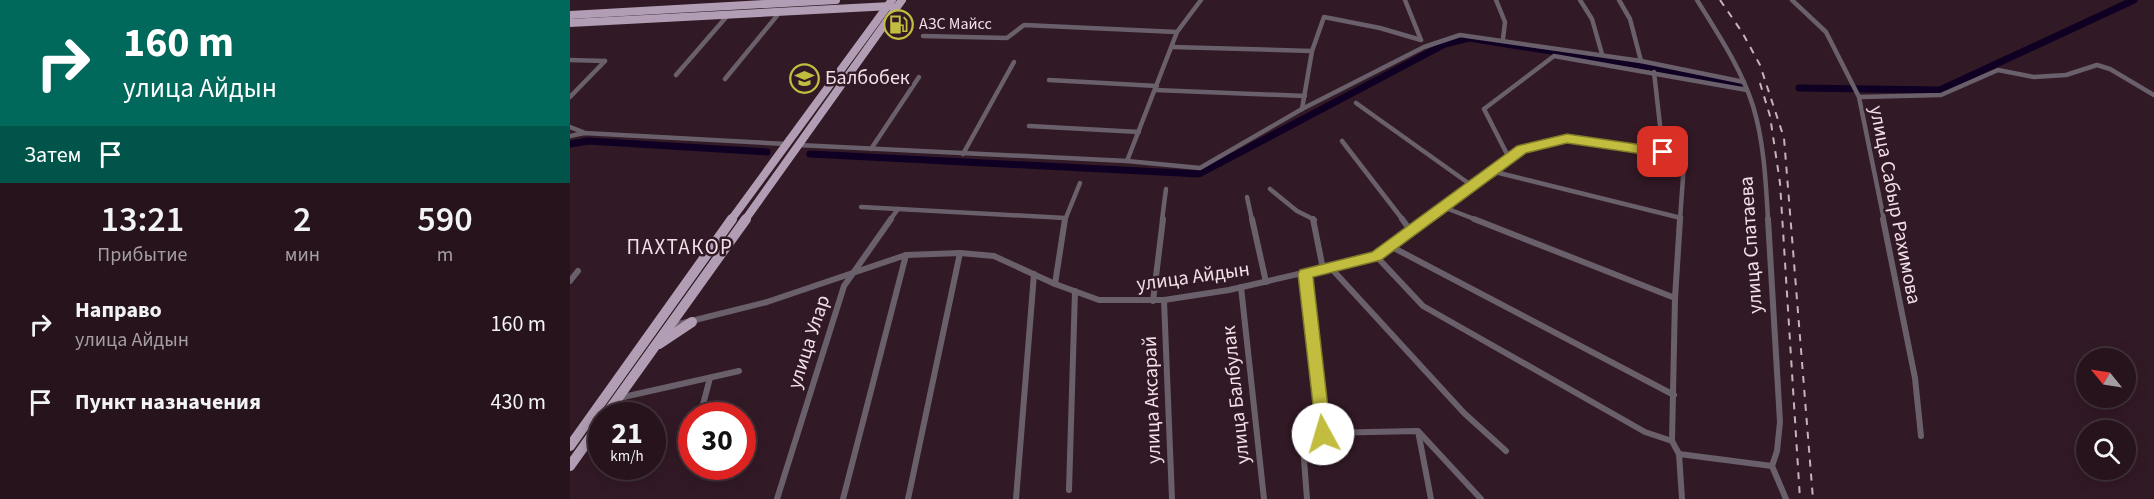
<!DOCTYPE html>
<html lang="ru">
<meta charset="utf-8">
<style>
:root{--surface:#26131c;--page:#322029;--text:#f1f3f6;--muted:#a49ea3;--line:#42323b}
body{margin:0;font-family:"Source Sans 3",sans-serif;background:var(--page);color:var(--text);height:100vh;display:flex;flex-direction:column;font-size:22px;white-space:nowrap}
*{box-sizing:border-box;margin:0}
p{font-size:20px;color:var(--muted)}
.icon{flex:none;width:33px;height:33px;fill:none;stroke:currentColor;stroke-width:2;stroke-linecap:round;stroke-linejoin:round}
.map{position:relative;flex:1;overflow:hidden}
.panel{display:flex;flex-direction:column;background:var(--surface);width:570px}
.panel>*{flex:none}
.hud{background:#00695c;color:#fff;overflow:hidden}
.needle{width:39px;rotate:300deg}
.buttons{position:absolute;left:1506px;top:348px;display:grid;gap:12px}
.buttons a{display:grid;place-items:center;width:60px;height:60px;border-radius:50%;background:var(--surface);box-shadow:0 3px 15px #0003,0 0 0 2px var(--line);font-size:30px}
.speed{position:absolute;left:18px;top:402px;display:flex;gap:12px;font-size:30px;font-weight:700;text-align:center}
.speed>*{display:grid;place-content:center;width:78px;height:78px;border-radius:50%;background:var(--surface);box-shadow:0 3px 15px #0003,0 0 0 2px var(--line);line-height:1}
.speed small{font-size:15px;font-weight:400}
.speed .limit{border:9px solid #d22;background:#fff;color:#111}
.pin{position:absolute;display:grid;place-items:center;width:51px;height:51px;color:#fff;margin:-26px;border-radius:12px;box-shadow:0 3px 9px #0006}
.me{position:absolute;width:66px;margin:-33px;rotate:354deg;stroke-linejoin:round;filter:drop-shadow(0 0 4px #0008)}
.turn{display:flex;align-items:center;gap:21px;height:126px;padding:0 24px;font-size:27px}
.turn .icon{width:78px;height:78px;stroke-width:2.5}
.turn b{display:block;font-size:42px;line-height:51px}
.then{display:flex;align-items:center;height:57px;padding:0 24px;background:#0003;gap:12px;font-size:22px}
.eta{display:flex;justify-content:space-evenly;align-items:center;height:102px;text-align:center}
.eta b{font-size:36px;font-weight:600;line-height:42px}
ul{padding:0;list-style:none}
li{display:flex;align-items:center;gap:18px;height:78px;padding:0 24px}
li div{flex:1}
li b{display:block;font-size:22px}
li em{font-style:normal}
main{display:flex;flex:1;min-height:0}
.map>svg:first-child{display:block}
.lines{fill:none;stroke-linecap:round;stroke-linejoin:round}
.canal{stroke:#0f0023;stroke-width:7}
.street-far1{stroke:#6a606b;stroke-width:4.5}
.street{stroke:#6a606b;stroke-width:6}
.primary-far1{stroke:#b29eb4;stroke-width:8}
.primary{stroke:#b29eb4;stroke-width:10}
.rail{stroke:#c7b3bc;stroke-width:2;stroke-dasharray:7 7;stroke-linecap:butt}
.route{fill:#c2bd3f;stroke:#7e7b29;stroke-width:1.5}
.labels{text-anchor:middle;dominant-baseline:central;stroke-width:5;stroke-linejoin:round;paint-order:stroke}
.far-poi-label{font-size:16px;fill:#f2e0e8;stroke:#321926;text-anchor:start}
.poi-label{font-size:20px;fill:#f2e0e8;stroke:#321926;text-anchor:start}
.street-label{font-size:20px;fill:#f2e0e8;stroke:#321926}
.neighbourhood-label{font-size:21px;letter-spacing:1.5px;fill:#f2e0e8;stroke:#321926}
</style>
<main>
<section class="panel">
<div class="hud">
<div class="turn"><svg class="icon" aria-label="right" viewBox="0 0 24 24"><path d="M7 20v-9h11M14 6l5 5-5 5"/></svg><div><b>160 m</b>улица Айдын</div></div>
<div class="then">Затем<svg class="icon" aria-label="arrive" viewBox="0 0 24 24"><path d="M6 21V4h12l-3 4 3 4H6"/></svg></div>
</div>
<div class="eta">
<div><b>13:21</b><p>Прибытие</p></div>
<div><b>2</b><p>мин</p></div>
<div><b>590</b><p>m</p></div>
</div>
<ul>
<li><svg class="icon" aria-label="right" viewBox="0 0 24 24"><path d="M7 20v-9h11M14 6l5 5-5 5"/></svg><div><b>Направо</b><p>улица Айдын</p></div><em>160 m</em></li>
<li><svg class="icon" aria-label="arrive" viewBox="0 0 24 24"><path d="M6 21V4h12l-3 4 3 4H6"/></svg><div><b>Пункт назначения</b></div><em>430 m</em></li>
</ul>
</section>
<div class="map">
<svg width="1584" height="499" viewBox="0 0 1584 499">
<rect width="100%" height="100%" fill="#321926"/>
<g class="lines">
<g class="canal">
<polyline points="1229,88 1370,90 1564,0"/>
<polyline points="0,144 18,141 197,152"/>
<polyline points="240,154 629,174 875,44 899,38 1087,68 1168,86"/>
</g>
<g class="street-far1">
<polyline points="835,0 851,40"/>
<polyline points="926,0 935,22 933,39"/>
<polyline points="1010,0 1022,19 1032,54"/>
<polyline points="1049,0 1060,19 1071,61"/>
<path d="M1127,0C1148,34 1171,68 1183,106C1194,141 1196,184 1198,220"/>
<polyline points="1222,0 1256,32 1289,97 1314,220"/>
<polyline points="353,36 437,38 454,25 607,32"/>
<polyline points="602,47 742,51"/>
<polyline points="0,60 35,61"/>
<polyline points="1084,72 1093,152"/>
<polyline points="106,75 158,15"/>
<polyline points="155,79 210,12"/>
<polyline points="479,80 587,86"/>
<polyline points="585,90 735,96"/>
<polyline points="0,97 35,61"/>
<polyline points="1289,97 1371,95 1428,70 1464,77 1496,75 1527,65 1540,69 1584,95"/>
<polyline points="786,103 901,185"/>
<polyline points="732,109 742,51 754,17 810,28 851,40"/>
<polyline points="459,126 569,132"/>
<polyline points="0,127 13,132"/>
<polyline points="0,136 14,133 217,144"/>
<polyline points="772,141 833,220"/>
<polyline points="228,145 557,161 630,168 732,109 854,47 890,35 1071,61 1174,82"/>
<polyline points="301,149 349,77"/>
<polyline points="393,154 444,62"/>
<polyline points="939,158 914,109 984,56 1177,90"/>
<polyline points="557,161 607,32 631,0"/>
<polyline points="921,171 1111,218"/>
<polyline points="700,189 727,211 745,220"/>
<polyline points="677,197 682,220"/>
<polyline points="291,207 495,218"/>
<polyline points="873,207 907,220"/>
<polyline points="320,220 328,209"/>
<polyline points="495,220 510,183"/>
<polyline points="592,220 596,189"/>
<polyline points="854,220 952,149 968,144 997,138 1101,154 1114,163 1110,220"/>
</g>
<g class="street">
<polyline points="682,219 696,282"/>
<polyline points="743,219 753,269"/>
<polyline points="832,219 841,231"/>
<polyline points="904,219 1105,298"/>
<polyline points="1110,219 1105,298 1102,441 1109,454 1112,499"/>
<polyline points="1198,219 1210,422 1207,451 1202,466 1216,499"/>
<polyline points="1313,219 1345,378 1351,436"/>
<polyline points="820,246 1104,395"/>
<polyline points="806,256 853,306 1075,432 1102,441"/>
<polyline points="760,267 894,413 936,451"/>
<polyline points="735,274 753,433 733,446 737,499"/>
<polyline points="0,281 8,271"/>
<polyline points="485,284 495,219"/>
<polyline points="671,287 694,499"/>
<polyline points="594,300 602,499"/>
<polyline points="583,301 593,219"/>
<polyline points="101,326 197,302 336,255 390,253 424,256 485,284 529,300 594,300 659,290 806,256 857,219"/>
<polyline points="49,398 169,371"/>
<polyline points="130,416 140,378"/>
<polyline points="849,432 911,499"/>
<polyline points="753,433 848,431 861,499"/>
<polyline points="1109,454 1202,466"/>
<polyline points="117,462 122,445"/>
<polyline points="499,490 505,291"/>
<polyline points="207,499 274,286 321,219"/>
<polyline points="273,499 336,255"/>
<polyline points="338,499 390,253"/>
<polyline points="446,499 464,274"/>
</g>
<g class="primary-far1">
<polyline points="0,15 266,0"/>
<polyline points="0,23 321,6"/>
<polyline points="161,220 322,0"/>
<polyline points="175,220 332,0"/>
</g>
<g class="primary">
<polyline points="89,344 122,322"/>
<polyline points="35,416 176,219"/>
<polyline points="0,446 162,219"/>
<polyline points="0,466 32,421"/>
</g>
<g class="rail">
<polyline points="1150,0 1172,32 1190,65 1214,138 1243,499"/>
<polyline points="1190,83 1200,116 1210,183 1230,499"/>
</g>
</g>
<polygon class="route" points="997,134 1093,148 1099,152 1093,157 997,143 956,153 811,260 743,277 761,434 758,439 753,441 747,439 728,274 730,270 802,252 947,146"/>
<defs>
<symbol id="fuel-ring" viewBox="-11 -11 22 22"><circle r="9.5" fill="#321926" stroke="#c2bd3f" stroke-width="1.5"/><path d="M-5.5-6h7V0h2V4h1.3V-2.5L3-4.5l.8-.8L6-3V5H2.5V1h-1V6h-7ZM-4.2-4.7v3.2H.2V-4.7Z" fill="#c2bd3f"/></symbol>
<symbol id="school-ring" viewBox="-11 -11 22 22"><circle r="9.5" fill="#321926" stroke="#c2bd3f" stroke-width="1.5"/><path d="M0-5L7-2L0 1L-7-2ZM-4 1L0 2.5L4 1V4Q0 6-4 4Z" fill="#c2bd3f"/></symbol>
</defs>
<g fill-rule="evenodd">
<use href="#fuel-ring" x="312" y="8" width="33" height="33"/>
<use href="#school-ring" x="218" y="62" width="33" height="33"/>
</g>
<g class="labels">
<g class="far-poi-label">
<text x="349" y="24">АЗС Майсс</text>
</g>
<g class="poi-label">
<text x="255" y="78">Балбобек</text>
</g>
<g class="street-label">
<text transform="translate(1325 205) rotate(79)">улица Сабыр Рахимова</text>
<text transform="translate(1181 245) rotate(-94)">улица Спатаева</text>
<text transform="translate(623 277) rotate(-8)">улица Айдын</text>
<text transform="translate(239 342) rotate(-72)">улица Улар</text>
<text transform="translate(666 395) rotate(-96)">улица Балбулак</text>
<text transform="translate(582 400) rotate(-92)">улица Аксарай</text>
</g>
<g class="neighbourhood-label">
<text x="110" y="247">ПАХТАКОР</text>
</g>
</g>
</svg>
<div class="buttons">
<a><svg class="needle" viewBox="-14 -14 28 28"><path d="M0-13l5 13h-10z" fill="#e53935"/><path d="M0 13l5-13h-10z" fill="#a49ea3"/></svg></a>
<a><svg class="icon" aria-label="search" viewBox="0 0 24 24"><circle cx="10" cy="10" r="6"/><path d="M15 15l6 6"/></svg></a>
</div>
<div class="speed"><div>21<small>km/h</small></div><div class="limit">30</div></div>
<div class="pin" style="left:1093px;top:152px;background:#d93025"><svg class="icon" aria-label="arrive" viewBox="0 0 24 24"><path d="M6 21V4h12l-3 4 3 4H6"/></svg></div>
<svg class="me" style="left:753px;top:434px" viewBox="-20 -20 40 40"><circle r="19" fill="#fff"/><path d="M0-13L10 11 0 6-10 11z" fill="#c2bd3f"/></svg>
</div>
</main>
